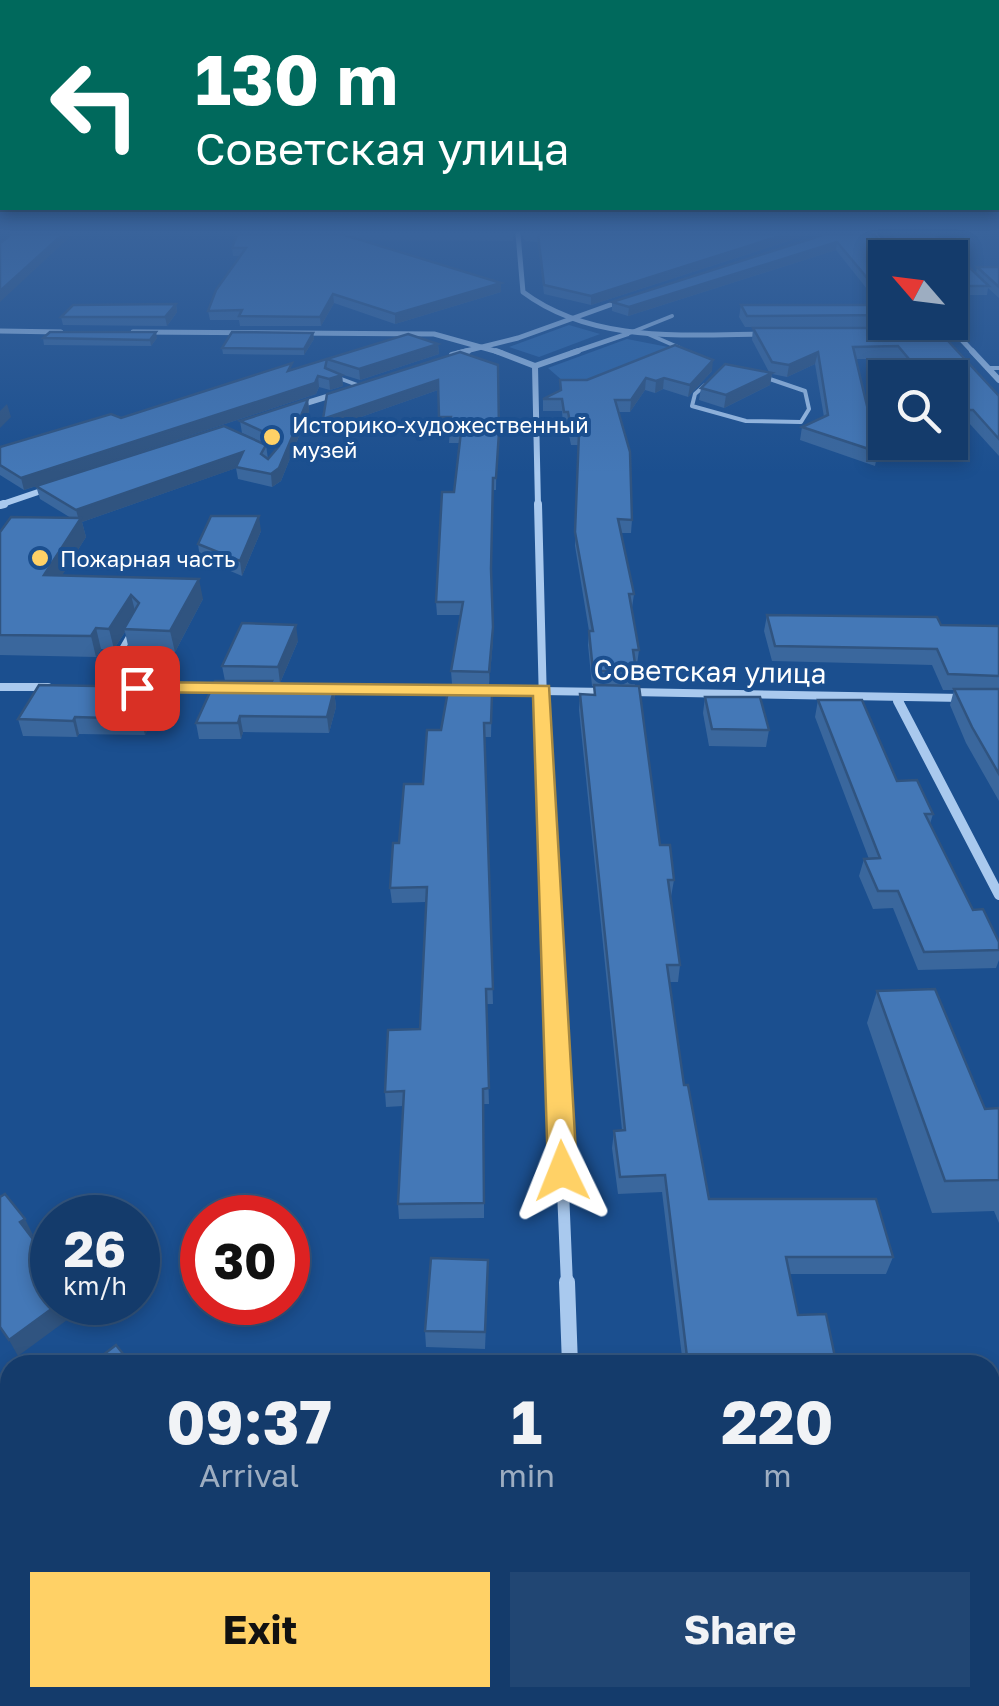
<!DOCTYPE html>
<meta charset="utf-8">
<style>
:root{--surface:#143b6b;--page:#214673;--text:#f1f3f6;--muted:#9dadc1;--line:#33557e;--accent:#ffd166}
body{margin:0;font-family:"Golos Text",sans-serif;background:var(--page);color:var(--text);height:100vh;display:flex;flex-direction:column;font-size:38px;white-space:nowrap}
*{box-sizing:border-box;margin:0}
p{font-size:32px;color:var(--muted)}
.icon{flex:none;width:55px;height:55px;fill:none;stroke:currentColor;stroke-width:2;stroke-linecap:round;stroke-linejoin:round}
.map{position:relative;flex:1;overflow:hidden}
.sheet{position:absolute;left:0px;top:1355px;width:1000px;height:352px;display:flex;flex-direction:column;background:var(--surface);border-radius:30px 30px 0 0;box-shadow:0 5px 15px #0003,0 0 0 2px var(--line)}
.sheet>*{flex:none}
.banner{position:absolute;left:0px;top:0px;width:1000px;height:210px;box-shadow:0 5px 15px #0003,0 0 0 2px var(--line);background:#00695c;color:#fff;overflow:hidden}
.needle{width:65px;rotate:298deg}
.fabs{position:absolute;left:868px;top:240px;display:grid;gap:20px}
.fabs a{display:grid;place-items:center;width:100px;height:100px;border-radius:0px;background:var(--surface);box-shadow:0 5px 15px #0003,0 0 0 2px var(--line);font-size:50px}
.speed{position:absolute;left:30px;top:1195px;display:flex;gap:20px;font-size:50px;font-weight:700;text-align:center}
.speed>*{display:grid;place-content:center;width:130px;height:130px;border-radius:50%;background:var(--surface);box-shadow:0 5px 15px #0003,0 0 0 2px var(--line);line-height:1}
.speed small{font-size:25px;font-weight:400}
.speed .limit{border:15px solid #d22;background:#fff;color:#111}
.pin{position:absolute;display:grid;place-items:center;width:85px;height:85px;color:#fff;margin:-42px;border-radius:20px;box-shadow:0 5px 15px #0006}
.me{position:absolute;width:110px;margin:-55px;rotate:358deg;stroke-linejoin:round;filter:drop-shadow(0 0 8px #0008)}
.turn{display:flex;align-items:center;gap:35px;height:210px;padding:0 30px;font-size:45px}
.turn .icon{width:130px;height:130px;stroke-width:2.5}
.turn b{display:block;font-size:70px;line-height:85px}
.eta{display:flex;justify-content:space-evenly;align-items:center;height:170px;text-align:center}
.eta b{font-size:60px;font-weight:700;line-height:70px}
.cta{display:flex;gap:20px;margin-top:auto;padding:20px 30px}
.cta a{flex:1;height:115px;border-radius:0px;background:var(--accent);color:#111;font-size:40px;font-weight:700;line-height:115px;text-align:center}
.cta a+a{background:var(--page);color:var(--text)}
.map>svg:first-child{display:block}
.green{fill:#2e69ad}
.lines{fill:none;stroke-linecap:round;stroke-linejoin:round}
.service-far1{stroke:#a9c9ee;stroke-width:4}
.service{stroke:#a9c9ee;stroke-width:6}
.minor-far5{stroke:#a9c9ee;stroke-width:5}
.minor-far4{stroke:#a9c9ee;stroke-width:6}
.minor-far3{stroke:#a9c9ee;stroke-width:8}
.minor-far2{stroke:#a9c9ee;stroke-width:10}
.minor-far1{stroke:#a9c9ee;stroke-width:12}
.minor{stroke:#a9c9ee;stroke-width:16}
.wall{fill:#3a679d}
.shaded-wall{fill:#305480}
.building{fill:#4478b7;stroke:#305480;stroke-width:2.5}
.route{fill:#ffd166;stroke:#a68842;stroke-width:2.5}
.poi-dot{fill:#ffd166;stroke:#1b4f8f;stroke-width:4}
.labels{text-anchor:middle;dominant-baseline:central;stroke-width:8;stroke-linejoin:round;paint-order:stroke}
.far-poi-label{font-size:22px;fill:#fff;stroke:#1b4f8f;text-anchor:start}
.street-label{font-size:28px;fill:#fff;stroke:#1b4f8f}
</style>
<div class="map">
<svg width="999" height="1706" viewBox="0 0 999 1706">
<rect width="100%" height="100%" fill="#1b4f8f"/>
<g class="green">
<polygon points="569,325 600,334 539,357 509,347"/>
<polygon points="627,339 668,347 674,352 571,388 548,368"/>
</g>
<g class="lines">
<g class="service-far1">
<polyline points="627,334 672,316"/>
<polyline points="648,334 680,348"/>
<polyline points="987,368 999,368"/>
<polyline points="336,377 360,386"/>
<polyline points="705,385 695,394 692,406 746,421 801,422 809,409 805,391 764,377"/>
</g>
<polyline class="service" points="100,687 130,635"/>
<g class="minor-far5">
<path d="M518,234L523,292C591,343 682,335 763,334"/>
<polyline points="874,234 893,258"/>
<polyline points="945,322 974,353"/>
<polyline points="0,331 61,332"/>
<polyline points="133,332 434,334 502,353"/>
<polyline points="930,333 954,333"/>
<polyline points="458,353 518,338 621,301"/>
<polyline points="571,353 627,334"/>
</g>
<g class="minor-far4">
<polyline points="496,351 535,366 578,351"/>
<polyline points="972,351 999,380"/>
<polyline points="452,355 468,351"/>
<polyline points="535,366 538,506"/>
<polyline points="300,405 336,394"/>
<polyline points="0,505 47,489"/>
</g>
<g class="minor-far3">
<polyline points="538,504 543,703"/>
<polyline points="0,505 4,504"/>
<polyline points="0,687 48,687"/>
<polyline points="145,688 223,688"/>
<polyline points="260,688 458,690"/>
<polyline points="475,690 608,692"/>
<polyline points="630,692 963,698"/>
<polyline points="897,698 900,703"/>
</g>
<g class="minor-far2">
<polyline points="542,701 553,957"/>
<polyline points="898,701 999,895"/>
</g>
<polyline class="minor-far1" points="553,955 567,1285"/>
<g class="minor">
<polyline points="567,1282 570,1365"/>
<polyline points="0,1521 10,1537"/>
<polyline points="108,1698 114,1706"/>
<polyline points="584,1698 585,1706"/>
</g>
</g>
<g class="wall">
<polygon points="229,234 513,234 513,241 363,240 501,292 395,324 334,303 321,326 240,326 239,320 210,320 208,311 240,256 233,256 232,248 237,234"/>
<polygon points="522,234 810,234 591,305 544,294 538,242 525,241"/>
<polygon points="826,234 891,254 898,254 882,234 934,234 976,273 977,267 999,267 999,298 988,288 987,295 950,295 950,258 885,258 885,294 871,294 836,250 628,316 612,311 612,302"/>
<polygon points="176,304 177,312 167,326 63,325 61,317"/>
<polygon points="741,305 885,305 885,322 924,322 924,327 745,327 739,317"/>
<polygon points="753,328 936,328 999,396 999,456 969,423 964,423 950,406 950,378 911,378 895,359 855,359 878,452 875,466 800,440 802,427 824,417 815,364 787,377 772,374 770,385 724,408 699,400 701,388 769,372 752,340"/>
<polygon points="313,333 314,339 304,355 223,354 222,348"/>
<polygon points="408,334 438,344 439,354 360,380 334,372 342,375 343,386 330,390 319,387 316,394 24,490 0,475 0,447 121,418 293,369"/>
<polygon points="43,338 157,338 151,346 44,345"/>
<polygon points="498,365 496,490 493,490 491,574 493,640 489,685 452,684 451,671 460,615 437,615 436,602 454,492 460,443 449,443 450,428 439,428 438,390 324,430 323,419"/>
<polygon points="712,371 688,397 663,389 655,393 645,390 630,412 618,412 632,520 631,533 621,533 634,594 632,608 639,650 637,665 636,665 635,686 660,845 674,880 671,897 680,965 678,982 669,982 684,1085 709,1199 893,1257 886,1274 789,1274 798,1315 835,1357 932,1365 683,1365 662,1192 618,1194 612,1148 614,1131 622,1130 579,710 580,694 594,694 594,686 592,686 588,645 589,631 575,546 579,445 571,445 567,425 563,425 562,411 543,411 543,399 560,391 560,380 587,380"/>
<polygon points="308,399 309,411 281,481 272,487 238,479 236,468 82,522 86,537 62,575 203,599 175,652 129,650 125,632 114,649 101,649 96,657 0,655 0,532 71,518 40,499 36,486 266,445 268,459 276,449 242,433 240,421"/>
<polygon points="261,531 242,576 200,558 198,544"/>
<polygon points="767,615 941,625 999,626 999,801 966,743 950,705 954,690 943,690 932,665 772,661 764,631"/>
<polygon points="298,641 280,683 272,682 273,689 334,690 336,707 329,733 243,732 241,739 199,739 196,723 225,681 222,666"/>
<polygon points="487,686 487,694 492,694 491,737 485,737 493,1004 486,1004 489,1104 484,1104 484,1218 399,1219 398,1204 403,1106 386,1107 385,1092 420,1029 426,902 392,903 390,888 399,843 423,784 441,730"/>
<polygon points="705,697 769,730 766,747 709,746 703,713"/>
<polygon points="818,700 897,781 933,814 930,824 973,910 999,942 999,960 996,968 918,970 893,908 873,909 859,876 864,859 869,859 815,717"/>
<polygon points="160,704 145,735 79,734 77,737 23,736 18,719"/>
<polygon points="877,991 985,1109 999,1108 999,1223 994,1211 932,1213 867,1023"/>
<polygon points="488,1277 485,1349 426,1347 425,1331"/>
<rect x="990" y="1494" width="9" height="99"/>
</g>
<g class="shaded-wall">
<polygon points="63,234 73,234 0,302 0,291"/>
<polygon points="786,234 810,234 591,305 591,296"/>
<polygon points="837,242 836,250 628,316 629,307"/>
<polygon points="501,283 501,292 395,324 395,314"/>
<polygon points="333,294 334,303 321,326 320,317"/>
<polygon points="176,304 177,312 167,326 165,317"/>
<polygon points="156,332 157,338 151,346 150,340"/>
<polygon points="313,333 314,339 304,355 304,349"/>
<polygon points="438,344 439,354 360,380 359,369"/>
<polygon points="818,352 815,364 787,377 789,365"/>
<polygon points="713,360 712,371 688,397 690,385"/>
<polygon points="772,373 770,385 724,408 726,395"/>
<polygon points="342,375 343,386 330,390 329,379"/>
<polygon points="318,376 319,387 316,394 24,490 21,478"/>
<polygon points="646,378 645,390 630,412 631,400"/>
<polygon points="664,378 663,389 655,393 656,381"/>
<polygon points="438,380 438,390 324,430 323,419"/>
<polygon points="308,399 309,411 281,481 272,487 271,474"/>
<polygon points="7,404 11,417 0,428 0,411"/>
<polygon points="243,452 245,465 82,522 86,537 50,595 44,575 79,521 76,510"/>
<polygon points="259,516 261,531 242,576 240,561"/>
<polygon points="199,579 203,599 175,652 170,631"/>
<polygon points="131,595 136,615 124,629 125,632 114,649 109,629"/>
<polygon points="296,625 298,641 280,683 278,667"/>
<polygon points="493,627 493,640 489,685 489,672"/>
<polygon points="96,628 101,649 96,657 91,636"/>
<polygon points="156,687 160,704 145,735 141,719"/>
<polygon points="334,690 336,707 329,733 327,717"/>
<polygon points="240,716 243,732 241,739 238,723"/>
<polygon points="75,717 79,734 77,737 73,721"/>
<polygon points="25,1219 33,1235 28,1238 20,1222"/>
<polygon points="61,1302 79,1302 82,1309 18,1356 9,1340"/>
</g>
<g class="building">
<polygon points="12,234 63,234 0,291 0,243"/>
<polygon points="237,234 341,234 501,283 395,314 333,294 320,317 239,316 242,310 208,311 216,290 246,248 232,248"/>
<polygon points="538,234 786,234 591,296 544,285"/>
<polygon points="826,234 874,234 891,254 898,255 900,246 890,234 934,234 989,286 950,286 950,258 885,258 885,285 873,285 837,242 629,307 612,302"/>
<polygon points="977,267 999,267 999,287"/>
<polygon points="176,304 165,317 61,317 73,305"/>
<polygon points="741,305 885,305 885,315 747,316"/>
<polygon points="753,328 936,328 999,396 999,439 973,410 968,410 950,390 950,378 925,378 898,346 853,347 878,452 802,427 828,415 818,352 789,365 772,362"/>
<polygon points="50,332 156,332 150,340 43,338"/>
<polygon points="232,332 313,333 304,349 222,348"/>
<polygon points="408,334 438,344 359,369 327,359 325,368 342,375 329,379 318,376 315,383 21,478 0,465 0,447 111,414 121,418 292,363 288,371"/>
<polygon points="675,345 713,360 690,385 664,378 656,381 646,378 631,400 615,400 630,452 632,520 618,519 634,594 629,594 639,650 633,650 636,671 593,671 589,631 593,631 575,532 579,433 572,433 568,412 564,412 562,399 543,399 561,390 560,380 587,380"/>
<polygon points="460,352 498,365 499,432 496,478 493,478 491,569 493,627 489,672 451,671 463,602 436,602 442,492 454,492 461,432 449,432 451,417 439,417 438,380 323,419 327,394"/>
<polygon points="725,364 772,373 726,395 701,388"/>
<polygon points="308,399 279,468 271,474 236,467 243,452 76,510 36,486 224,426 266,445 261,454 268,459 279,446 279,439 240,421"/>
<polygon points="211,516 259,516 240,561 198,544"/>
<polygon points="11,517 81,518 44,575 199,579 170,631 124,629 139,603 131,595 109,629 96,628 91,636 0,635 0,532"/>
<polygon points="767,615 937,617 941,625 999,626 999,676 948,674 937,649 775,646"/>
<polygon points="242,623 296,625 278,667 222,666"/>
<polygon points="215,681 272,681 268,689 334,690 327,717 240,716 238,723 196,723"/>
<polygon points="39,685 156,687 141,719 75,717 73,721 18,719"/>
<polygon points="449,685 487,686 486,694 492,694 491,723 484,723 493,989 486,989 489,1088 483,1089 484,1203 398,1204 404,1091 385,1092 388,1030 420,1029 427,887 390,888 393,843 399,843 404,784 423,784 427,730 441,730"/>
<polygon points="594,685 639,686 660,845 670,845 674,880 668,880 680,965 667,965 684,1085 688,1085 709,1199 876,1199 893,1257 786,1257 798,1315 826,1314 835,1357 929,1356 932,1365 688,1365 665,1175 620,1177 614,1131 625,1130 580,694 595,695"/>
<polygon points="954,689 999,689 999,774 972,727"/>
<polygon points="705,697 760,697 769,730 712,729"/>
<polygon points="818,700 862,700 897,781 917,780 933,814 925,814 973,910 983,909 999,942 999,950 924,952 898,891 878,891 864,859 880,858"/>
<polygon points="935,989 985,1109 999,1108 999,1180 945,1181 877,991"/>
<polygon points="5,1194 25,1219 20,1222 52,1264 52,1302 61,1302 9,1340 0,1327 0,1197"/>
<polygon points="431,1258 488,1260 485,1332 425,1331"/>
<polygon points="116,1345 132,1365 90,1365"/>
<rect x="990" y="1494" width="9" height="86"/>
<polygon points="257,1698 462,1698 467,1703 464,1706 263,1706"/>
</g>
<linearGradient id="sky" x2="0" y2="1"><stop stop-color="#0f2b4f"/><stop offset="0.49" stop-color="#39639b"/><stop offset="1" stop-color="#39639b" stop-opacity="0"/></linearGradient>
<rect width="999" height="473" fill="url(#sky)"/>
<polygon class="route" points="137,682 549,686 577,1171 573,1180 562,1184 552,1180 548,1171 533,696 130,692 128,688"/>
<g class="poi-dot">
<circle cx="272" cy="437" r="10"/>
<circle cx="40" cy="558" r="10"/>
</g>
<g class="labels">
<g class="far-poi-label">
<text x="292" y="424">Историко-художественный<tspan x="292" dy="25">музей</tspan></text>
<text x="60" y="558">Пожарная часть</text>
</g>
<g class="street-label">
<text transform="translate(710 671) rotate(1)">Советская улица</text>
</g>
</g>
</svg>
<div class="fabs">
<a><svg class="needle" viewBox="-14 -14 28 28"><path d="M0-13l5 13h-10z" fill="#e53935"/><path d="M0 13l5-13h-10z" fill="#9dadc1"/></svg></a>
<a><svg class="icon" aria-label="search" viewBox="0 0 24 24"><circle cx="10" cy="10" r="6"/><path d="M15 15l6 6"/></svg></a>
</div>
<div class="speed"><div>26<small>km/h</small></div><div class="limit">30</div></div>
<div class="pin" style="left:137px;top:688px;background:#d93025"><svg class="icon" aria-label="arrive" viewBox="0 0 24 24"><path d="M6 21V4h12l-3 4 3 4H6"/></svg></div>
<svg class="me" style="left:562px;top:1171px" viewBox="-20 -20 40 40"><path d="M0-17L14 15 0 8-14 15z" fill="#ffd166" stroke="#fff" stroke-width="4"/></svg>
<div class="banner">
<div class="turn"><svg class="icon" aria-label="left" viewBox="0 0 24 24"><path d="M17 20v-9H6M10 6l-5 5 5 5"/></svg><div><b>130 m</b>Советская улица</div></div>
</div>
<section class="sheet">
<div class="eta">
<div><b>09:37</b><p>Arrival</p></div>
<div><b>1</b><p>min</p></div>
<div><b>220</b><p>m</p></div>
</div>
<div class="cta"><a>Exit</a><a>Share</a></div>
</section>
</div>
